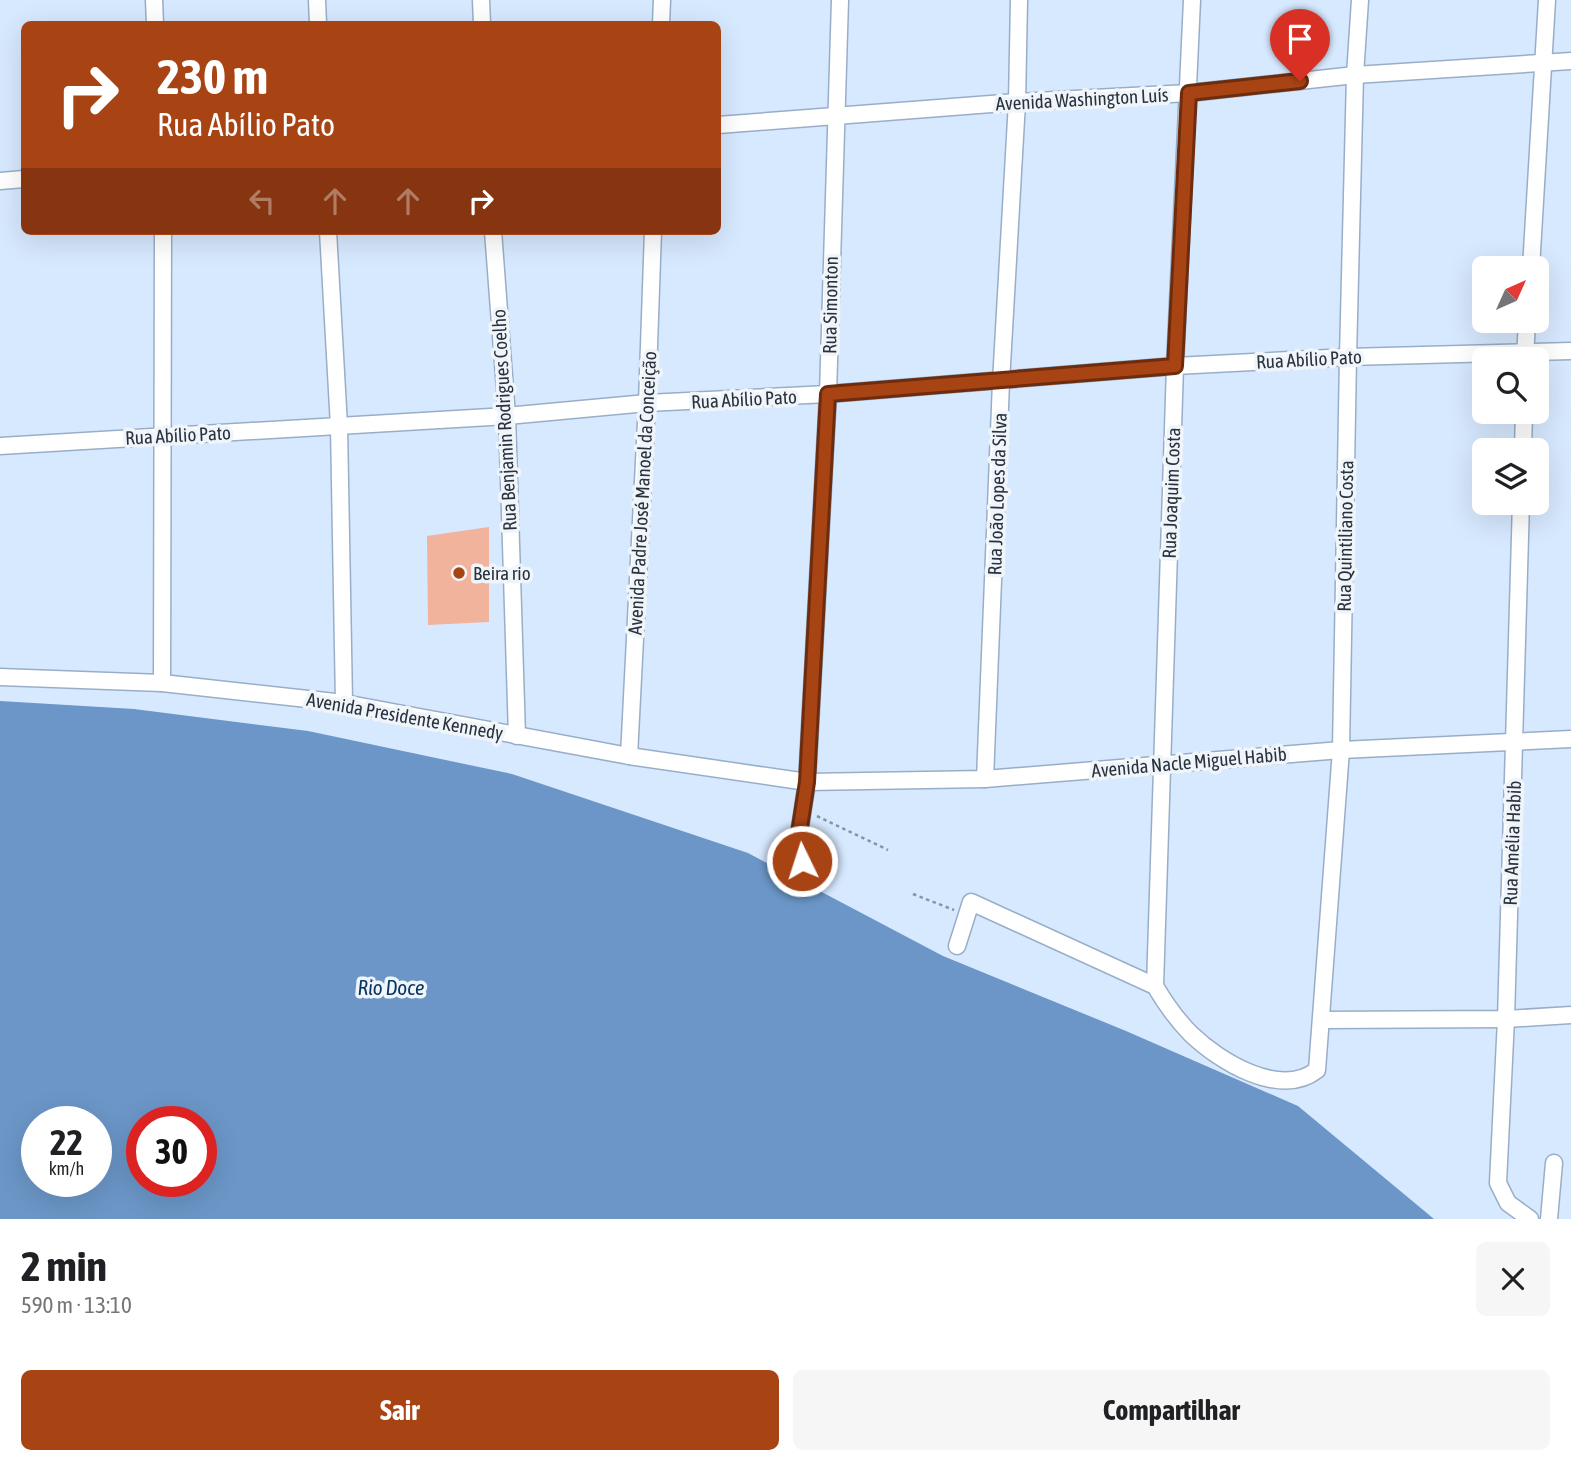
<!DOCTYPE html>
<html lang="pt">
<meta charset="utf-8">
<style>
:root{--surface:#fff;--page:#f6f6f6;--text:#202124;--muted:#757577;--accent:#a84314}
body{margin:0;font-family:"Asap Condensed",sans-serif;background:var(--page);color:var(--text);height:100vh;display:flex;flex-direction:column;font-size:26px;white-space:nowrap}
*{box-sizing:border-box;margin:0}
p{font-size:23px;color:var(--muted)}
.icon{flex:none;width:38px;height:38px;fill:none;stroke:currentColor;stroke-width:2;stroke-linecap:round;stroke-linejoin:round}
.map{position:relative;height:1219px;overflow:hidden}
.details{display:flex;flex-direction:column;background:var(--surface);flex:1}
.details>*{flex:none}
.banner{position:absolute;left:21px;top:21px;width:700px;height:214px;border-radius:10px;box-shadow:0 7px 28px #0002;background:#a84314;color:#fff;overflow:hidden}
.needle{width:46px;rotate:45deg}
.fabs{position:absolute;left:1472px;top:256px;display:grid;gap:14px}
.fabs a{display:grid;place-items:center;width:77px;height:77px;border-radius:10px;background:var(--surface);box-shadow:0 7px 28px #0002;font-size:35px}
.speed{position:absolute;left:21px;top:1106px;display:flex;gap:14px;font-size:35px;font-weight:700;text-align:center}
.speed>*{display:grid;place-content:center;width:91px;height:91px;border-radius:50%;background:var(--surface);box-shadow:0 7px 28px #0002;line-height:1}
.speed small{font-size:18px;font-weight:400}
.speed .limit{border:10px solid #d22;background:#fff;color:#111}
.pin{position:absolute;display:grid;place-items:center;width:60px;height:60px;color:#fff;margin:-72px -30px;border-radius:50% 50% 50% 0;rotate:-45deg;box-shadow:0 0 7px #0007}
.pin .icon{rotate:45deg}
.me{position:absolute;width:77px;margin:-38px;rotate:356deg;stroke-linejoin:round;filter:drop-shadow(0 0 5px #0008)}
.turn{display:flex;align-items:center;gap:24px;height:147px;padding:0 21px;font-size:32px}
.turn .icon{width:91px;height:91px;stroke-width:2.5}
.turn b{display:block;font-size:49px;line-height:60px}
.lanes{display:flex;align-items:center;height:66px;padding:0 21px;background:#0003;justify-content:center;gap:35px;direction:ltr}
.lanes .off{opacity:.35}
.round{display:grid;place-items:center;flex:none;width:74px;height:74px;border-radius:10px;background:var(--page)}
.headline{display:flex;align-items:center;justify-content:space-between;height:119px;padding:0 21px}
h1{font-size:42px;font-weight:700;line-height:52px}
.button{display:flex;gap:14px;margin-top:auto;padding:14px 21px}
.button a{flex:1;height:80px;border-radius:10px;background:var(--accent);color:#fff;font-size:28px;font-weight:700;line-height:80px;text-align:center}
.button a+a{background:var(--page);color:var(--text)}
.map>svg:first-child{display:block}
.green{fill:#f1b39c}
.water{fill:#6b96c7;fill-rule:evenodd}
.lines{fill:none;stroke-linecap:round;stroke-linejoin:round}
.street-casing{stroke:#98aec8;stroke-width:19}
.path{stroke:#8694a5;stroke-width:2.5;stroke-dasharray:3.5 3.5;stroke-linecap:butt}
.street{stroke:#fff;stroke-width:16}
.route-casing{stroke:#6d2c0d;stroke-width:18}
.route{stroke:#a84314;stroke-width:12}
.poi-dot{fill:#a84314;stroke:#f0f5fa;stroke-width:2.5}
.labels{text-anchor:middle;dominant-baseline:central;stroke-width:7;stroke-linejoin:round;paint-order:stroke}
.street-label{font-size:19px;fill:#29323d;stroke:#f0f5fa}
.poi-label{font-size:19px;fill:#29323d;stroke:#f0f5fa;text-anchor:start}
.water-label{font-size:21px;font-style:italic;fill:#073664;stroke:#f0f5fa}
</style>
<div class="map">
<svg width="1571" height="1219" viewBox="0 0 1571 1219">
<rect width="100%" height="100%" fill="#d7e9ff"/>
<polygon class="green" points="489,527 489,622 428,625 427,536"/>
<path class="water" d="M0,701L134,709L308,731L512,774L748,853L943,956L1126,1031L1298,1106L1434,1219H0ZM37,1122H96V1181H37ZM142,1122H201V1181H142Z"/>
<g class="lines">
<defs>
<g id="street">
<polyline points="154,0 155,24"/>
<polyline points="317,0 318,24"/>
<polyline points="481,0 482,24"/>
<polyline points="661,24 662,0"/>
<polyline points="718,125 1017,102 1189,93 1355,75 1571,61"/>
<polyline points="0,181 24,179"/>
<polyline points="328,231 339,426 344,703"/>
<polyline points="493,231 507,416 517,736"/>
<polyline points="1531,268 1547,0"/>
<polyline points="1525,359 1527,320"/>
<polyline points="0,446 507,416 647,403 828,394 1175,366 1348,357 1571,351"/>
<polyline points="1523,450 1524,411"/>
<polyline points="1521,502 1506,1019 1498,1183 1508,1203 1530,1219"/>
<polyline points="0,677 162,683 344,703 629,756 807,782 985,779 1341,750 1571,739"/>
<polyline points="162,683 163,231"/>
<polyline points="629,756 647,403 653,231"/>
<polyline points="985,779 1001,382 1017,102 1019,0"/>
<polyline points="802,861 798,840 807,782 828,394 840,0"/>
<path d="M957,946L971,902L1155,986C1165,1003 1177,1020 1191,1034C1219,1061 1280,1099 1317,1070L1341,750L1348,357L1355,75L1360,0"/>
<polyline points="1155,986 1175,366 1192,0"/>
<polyline points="1322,1020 1506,1019 1571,1015"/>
<polyline points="1549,1219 1554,1163"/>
</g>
</defs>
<use href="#street" class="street-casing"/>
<g class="path">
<polyline points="817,816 888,850"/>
<polyline points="913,894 954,910"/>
</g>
<use href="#street" class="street"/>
</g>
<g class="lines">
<defs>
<polyline id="route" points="802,861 798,840 807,782 828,394 1175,366 1189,93 1300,81"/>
</defs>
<use href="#route" class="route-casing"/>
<use href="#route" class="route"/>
</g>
<circle class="poi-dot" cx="459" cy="573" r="7"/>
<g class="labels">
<g class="street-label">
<text transform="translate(1082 99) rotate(-3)">Avenida Washington Luís</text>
<text transform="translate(830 305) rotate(-89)">Rua Simonton</text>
<text transform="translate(1309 359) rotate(-3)">Rua Abílio Pato</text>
<text transform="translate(744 399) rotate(-3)">Rua Abílio Pato</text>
<text transform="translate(504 420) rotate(-93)">Rua Benjamin Rodrigues Coelho</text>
<text transform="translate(178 435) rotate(-3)">Rua Abílio Pato</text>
<text transform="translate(642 493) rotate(-87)">Avenida Padre José Manoel da Conceição</text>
<text transform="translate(1171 493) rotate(-88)">Rua Joaquim Costa</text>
<text transform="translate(997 494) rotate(-88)">Rua João Lopes da Silva</text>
<text transform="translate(1345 536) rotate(-89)">Rua Quintiliano Costa</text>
<text transform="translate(405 716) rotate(10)">Avenida Presidente Kennedy</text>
<text transform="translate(1189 762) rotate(-5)">Avenida Nacle Miguel Habib</text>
<text transform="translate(1512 843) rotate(-88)">Rua Amélia Habib</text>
</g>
<g class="poi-label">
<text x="473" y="573">Beira rio</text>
</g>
<g class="water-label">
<text x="391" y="987">Rio Doce</text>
</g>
</g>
</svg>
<div class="fabs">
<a><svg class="needle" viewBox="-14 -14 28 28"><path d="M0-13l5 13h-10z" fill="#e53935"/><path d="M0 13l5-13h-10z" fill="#757577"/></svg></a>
<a><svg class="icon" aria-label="search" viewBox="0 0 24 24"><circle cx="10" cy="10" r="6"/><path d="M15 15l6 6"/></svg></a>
<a><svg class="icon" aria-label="layers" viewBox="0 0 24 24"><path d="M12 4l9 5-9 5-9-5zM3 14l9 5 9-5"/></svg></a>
</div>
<div class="speed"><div>22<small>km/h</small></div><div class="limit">30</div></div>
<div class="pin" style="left:1300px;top:81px;background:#d93025"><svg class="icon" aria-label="arrive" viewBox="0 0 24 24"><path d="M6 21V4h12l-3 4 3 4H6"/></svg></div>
<svg class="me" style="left:802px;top:861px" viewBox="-20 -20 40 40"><circle r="17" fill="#a84314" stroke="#fff" stroke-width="3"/><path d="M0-11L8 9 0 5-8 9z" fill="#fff"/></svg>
<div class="banner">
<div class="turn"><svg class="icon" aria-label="right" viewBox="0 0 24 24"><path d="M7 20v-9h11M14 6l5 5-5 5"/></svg><div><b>230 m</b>Rua Abílio Pato</div></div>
<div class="lanes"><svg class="icon off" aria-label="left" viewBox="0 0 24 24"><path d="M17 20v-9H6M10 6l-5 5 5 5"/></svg><svg class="icon off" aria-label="ahead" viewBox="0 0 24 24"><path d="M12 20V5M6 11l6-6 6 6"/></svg><svg class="icon off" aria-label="ahead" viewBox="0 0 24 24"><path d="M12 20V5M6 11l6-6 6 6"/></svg><svg class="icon" aria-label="right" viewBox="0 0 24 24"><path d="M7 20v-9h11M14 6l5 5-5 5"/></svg></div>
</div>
</div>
<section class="details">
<div class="headline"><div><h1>2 min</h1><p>590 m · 13:10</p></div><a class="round"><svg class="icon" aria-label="close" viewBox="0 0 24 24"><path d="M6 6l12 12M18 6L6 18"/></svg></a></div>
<div class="button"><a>Sair</a><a>Compartilhar</a></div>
</section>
